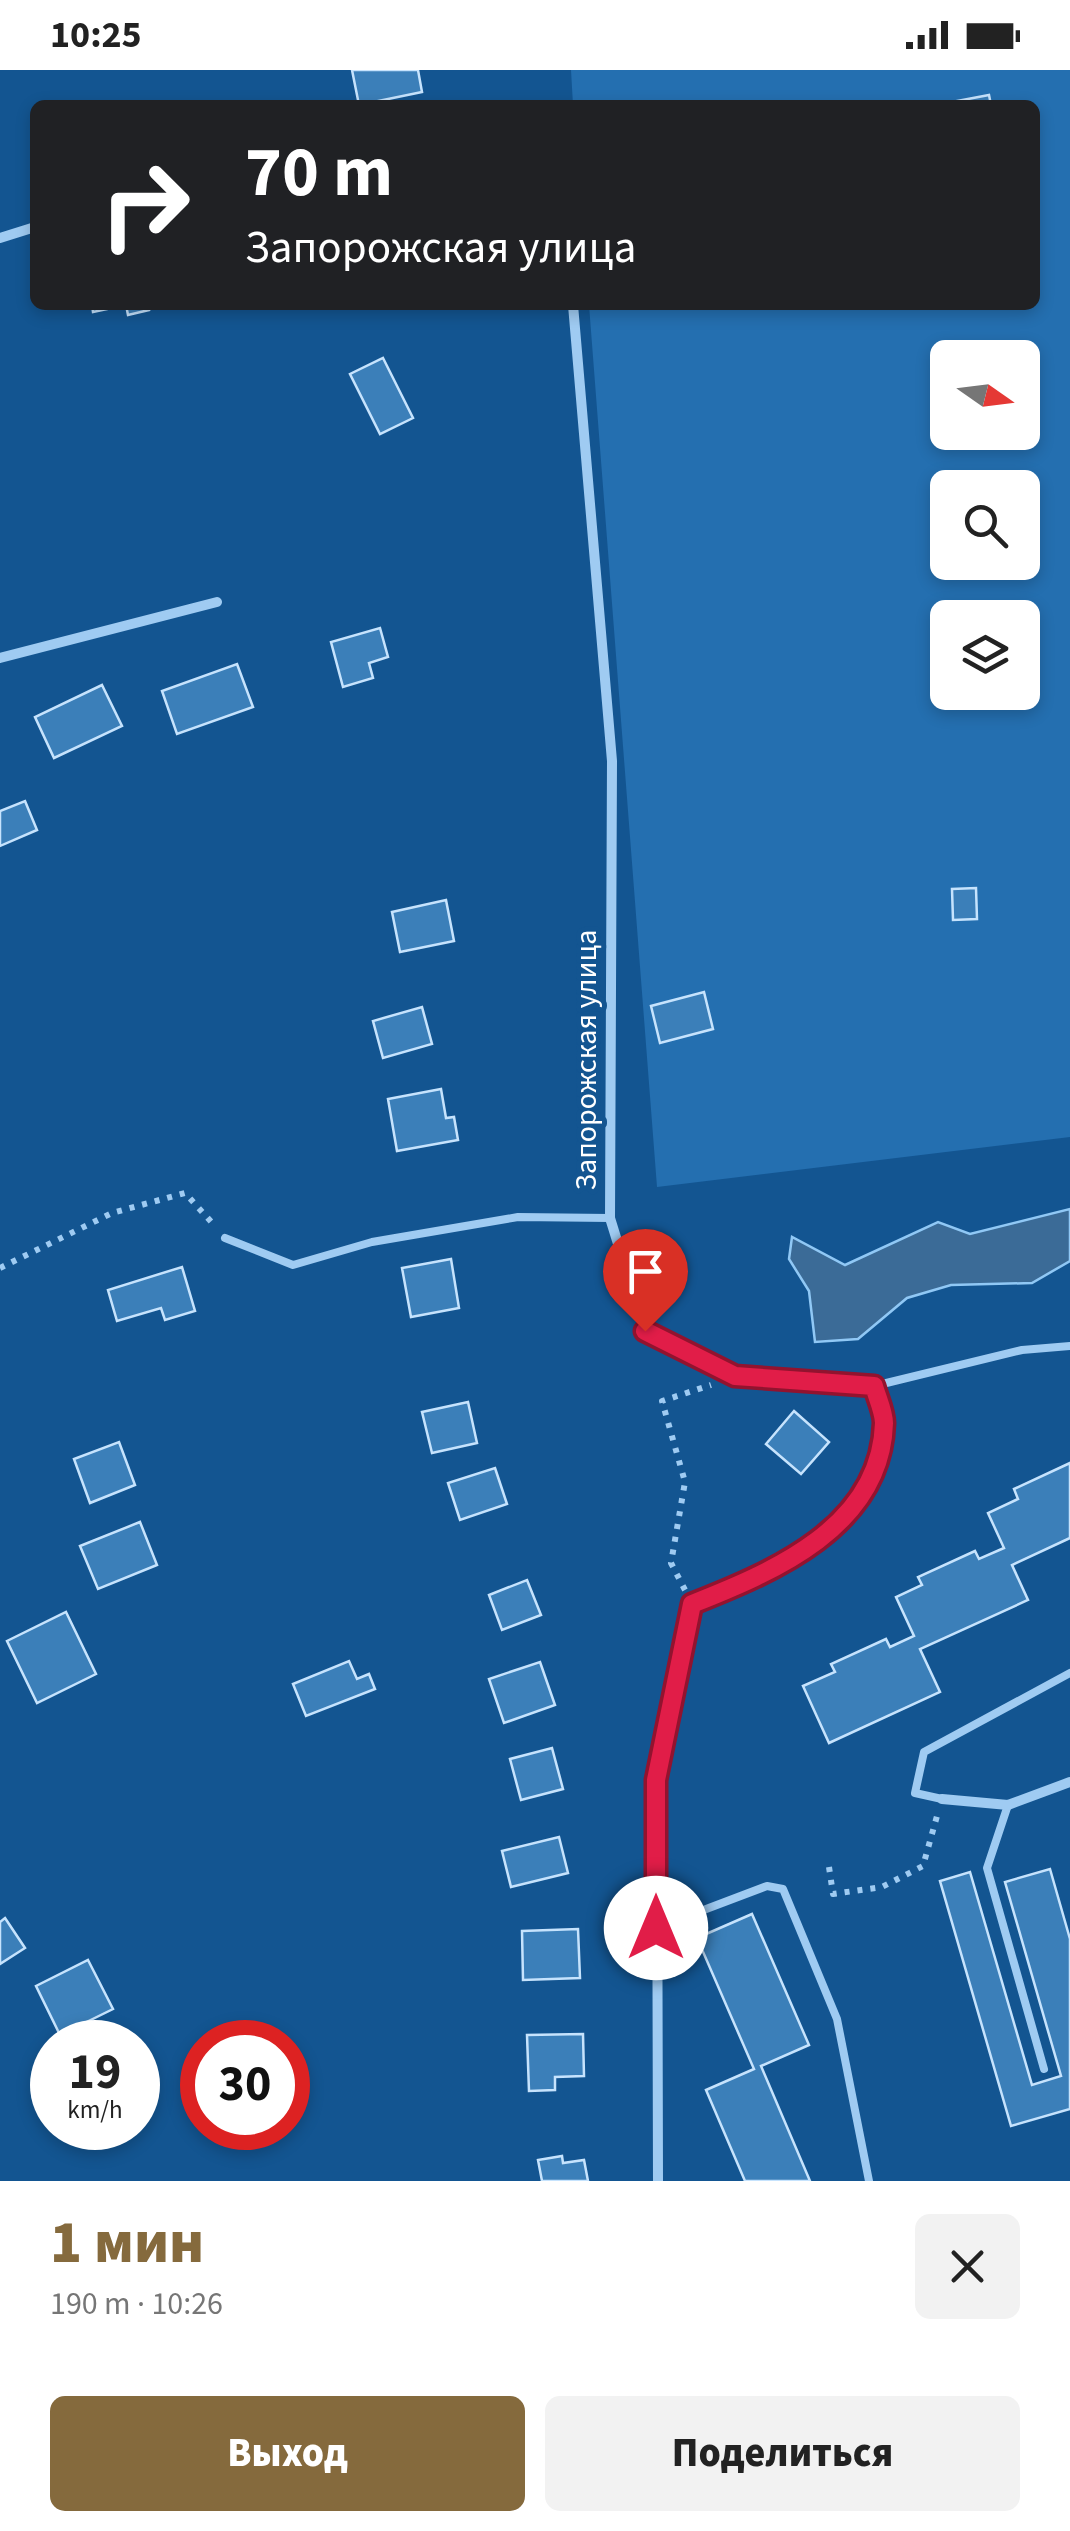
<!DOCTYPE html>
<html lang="ru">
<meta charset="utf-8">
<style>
:root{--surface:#fff;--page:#f2f2f2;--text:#222;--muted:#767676;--accent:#856a3d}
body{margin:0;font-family:"Source Sans 3",sans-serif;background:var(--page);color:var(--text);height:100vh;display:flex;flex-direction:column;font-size:38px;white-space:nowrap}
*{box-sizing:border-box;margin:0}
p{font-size:32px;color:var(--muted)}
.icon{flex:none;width:55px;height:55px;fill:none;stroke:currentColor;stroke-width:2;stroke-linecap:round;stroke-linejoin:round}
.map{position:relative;height:2111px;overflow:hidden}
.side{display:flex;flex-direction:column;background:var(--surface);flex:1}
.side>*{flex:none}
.hud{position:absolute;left:30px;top:30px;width:1010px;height:210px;border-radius:15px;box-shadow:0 5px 15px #0003;background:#202124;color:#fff;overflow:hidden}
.needle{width:65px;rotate:104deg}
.tools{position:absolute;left:930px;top:270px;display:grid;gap:20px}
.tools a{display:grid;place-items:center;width:110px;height:110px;border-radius:15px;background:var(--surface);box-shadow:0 5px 15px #0003;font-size:50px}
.speed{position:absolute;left:30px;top:1950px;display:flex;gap:20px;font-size:50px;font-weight:700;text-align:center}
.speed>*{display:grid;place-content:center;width:130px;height:130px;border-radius:50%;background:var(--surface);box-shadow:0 5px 15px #0003;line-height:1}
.speed small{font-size:25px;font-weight:400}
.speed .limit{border:15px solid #d22;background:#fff;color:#111}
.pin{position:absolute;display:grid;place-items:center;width:85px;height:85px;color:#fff;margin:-102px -42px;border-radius:50% 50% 50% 0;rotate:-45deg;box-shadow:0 0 10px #0007}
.pin .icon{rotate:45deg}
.me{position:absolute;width:110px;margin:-55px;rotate:0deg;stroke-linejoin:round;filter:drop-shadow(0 0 8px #0008)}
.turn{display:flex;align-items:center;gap:35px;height:210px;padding:0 50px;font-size:45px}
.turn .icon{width:130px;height:130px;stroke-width:2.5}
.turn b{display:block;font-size:70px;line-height:85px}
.round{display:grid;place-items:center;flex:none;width:105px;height:105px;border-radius:15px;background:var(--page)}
.head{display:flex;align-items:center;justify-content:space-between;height:170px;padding:0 50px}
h1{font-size:60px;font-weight:800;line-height:75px;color:var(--accent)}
.primary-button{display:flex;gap:20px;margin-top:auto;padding:20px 50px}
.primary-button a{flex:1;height:115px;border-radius:15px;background:var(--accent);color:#fff;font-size:40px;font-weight:800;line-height:115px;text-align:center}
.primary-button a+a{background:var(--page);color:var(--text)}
.status{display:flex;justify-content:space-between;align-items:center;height:70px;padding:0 50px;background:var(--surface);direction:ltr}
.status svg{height:28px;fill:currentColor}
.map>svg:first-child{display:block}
.green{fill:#246fb0;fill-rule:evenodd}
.water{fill:#3b6b97;stroke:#90c8f5;stroke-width:2.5}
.building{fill:#3b7fb9;stroke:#c6e3fd;stroke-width:2.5}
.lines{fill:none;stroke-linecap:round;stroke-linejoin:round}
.path{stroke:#9fcbf2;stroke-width:6;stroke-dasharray:5 8;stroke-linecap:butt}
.service{stroke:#9fcbf2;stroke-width:8}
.minor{stroke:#9fcbf2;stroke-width:10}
.route-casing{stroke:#92132f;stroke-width:25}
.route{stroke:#e11d48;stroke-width:18}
.labels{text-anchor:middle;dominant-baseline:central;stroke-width:10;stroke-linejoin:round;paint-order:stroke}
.street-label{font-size:30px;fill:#fff;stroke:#135591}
</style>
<div class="status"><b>10:25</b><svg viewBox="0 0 49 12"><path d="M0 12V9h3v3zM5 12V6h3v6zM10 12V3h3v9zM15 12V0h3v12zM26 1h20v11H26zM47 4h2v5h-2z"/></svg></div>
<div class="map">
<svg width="1070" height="2111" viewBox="0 0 1070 2111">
<rect width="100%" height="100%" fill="#135591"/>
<path class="green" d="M571,0H1070V1067L657,1117L589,235H1035V35H573ZM948,288H1022V362H948ZM948,418H1022V492H948ZM948,548H1022V622H948Z"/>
<polygon class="water" points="1070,1139 1070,1191 1032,1213 951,1215 907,1228 858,1269 815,1272 809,1221 789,1189 792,1167 845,1195 938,1152 970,1164"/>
<g class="building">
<polygon points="352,0 418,0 422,22 359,35"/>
<polygon points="989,25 991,35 953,35 952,32"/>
<polygon points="92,235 148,235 149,240 128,245 126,235 93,242"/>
<polygon points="383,288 413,348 380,364 350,304"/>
<polygon points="380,558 388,587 369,593 373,608 343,617 331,572"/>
<polygon points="237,594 253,637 177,664 162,621"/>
<polygon points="102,615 122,656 54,688 35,647"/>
<polygon points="25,731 37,760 0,776 0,741"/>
<polygon points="976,818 977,849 953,850 952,819"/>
<polygon points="446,830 454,871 400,882 392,842"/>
<polygon points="704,922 713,959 660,973 651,936"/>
<polygon points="422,937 432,974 383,988 373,951"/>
<polygon points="441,1019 446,1048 454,1047 458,1070 397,1081 388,1029"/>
<polygon points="451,1189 459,1238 411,1247 402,1198"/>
<polygon points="182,1197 195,1241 165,1250 161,1238 117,1251 108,1220"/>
<polygon points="468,1332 477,1373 432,1383 422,1342"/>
<polygon points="794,1341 829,1372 801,1404 766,1374"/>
<polygon points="119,1372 135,1415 90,1433 74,1389"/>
<polygon points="1070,1393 1070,1468 1012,1495 1028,1530 920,1579 940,1622 829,1673 803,1616 835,1602 831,1594 886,1569 890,1577 914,1566 896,1527 922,1515 918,1507 975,1481 979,1489 1004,1478 988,1443 1018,1429 1014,1419"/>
<polygon points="495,1398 507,1434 460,1450 448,1413"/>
<polygon points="140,1452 157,1495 98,1519 80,1476"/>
<polygon points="527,1510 541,1545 502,1560 489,1525"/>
<polygon points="66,1542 96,1604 37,1633 7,1571"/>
<polygon points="349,1591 357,1609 369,1604 375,1619 306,1646 293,1614"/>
<polygon points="540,1592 555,1635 504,1653 489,1609"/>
<polygon points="552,1678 563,1719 521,1730 510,1689"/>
<polygon points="559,1767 568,1803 511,1817 502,1781"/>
<polygon points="1050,1799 1070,1869 1070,2039 1011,2056 940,1811 970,1802 1032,2015 1061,2006 1005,1812"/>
<polygon points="752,1844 809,1975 761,1996 810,2111 745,2111 706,2020 754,1999 697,1868"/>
<polygon points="5,1848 25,1878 0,1894 0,1852"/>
<polygon points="578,1859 580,1908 523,1910 522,1861"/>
<polygon points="88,1890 113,1939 60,1965 36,1916"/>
<polygon points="583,1964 584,2006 555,2007 555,2020 529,2021 527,1965"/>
<polygon points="562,2086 563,2093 584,2090 588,2111 542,2111 538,2090"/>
</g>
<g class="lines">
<g class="path">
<polyline points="0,1198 112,1143 185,1123 215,1156"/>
<polyline points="685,1520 671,1493 685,1412 662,1331 711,1315"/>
<polyline points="829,1797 833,1824 882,1817 923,1796 937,1746"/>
</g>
<g class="service">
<polyline points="225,1168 293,1195 372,1172 518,1147 610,1148"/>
<polyline points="874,1316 1022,1280 1070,1276"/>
<polyline points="942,1729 915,1723 924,1682 1070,1603"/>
<polyline points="1008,1735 987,1798 1044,1999"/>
<polyline points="656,1858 767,1816 783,1819 837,1949 869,2111"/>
</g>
<g class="minor">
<polyline points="0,168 35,157"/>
<path d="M573,235L612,691L610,1148L645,1261L735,1306L874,1316C877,1327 884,1342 884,1353C882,1456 773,1503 692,1534L657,1710L658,2111"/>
<polyline points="0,588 217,532"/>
<polyline points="942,1729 1008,1735 1070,1712"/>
</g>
</g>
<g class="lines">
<defs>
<path id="route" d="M645,1261L735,1306L874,1316C877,1327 884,1342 884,1353C881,1457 773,1502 692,1534L656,1710V1858"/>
</defs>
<use href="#route" class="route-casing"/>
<use href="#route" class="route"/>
</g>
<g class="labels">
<g class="street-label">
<text transform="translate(586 990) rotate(-90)">Запорожская улица</text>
</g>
</g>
</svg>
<div class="tools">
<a><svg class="needle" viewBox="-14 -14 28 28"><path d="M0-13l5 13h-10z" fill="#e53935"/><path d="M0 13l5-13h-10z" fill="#767676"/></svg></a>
<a><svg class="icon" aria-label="search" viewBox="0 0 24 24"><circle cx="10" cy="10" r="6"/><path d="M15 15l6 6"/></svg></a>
<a><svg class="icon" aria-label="layers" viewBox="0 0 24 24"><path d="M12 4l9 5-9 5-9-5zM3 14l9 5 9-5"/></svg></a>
</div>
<div class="speed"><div>19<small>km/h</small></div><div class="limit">30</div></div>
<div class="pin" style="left:645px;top:1261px;background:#d93025"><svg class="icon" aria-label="arrive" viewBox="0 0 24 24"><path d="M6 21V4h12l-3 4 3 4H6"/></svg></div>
<svg class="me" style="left:656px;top:1858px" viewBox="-20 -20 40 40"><circle r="19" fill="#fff"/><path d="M0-13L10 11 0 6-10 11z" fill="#e11d48"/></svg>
<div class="hud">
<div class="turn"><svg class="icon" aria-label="right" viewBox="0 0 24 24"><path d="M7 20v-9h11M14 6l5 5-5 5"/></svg><div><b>70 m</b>Запорожская улица</div></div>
</div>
</div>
<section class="side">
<div class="head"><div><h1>1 мин</h1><p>190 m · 10:26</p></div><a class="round"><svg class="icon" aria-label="close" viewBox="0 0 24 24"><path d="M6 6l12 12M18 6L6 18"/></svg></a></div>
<div class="primary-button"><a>Выход</a><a>Поделиться</a></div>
</section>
